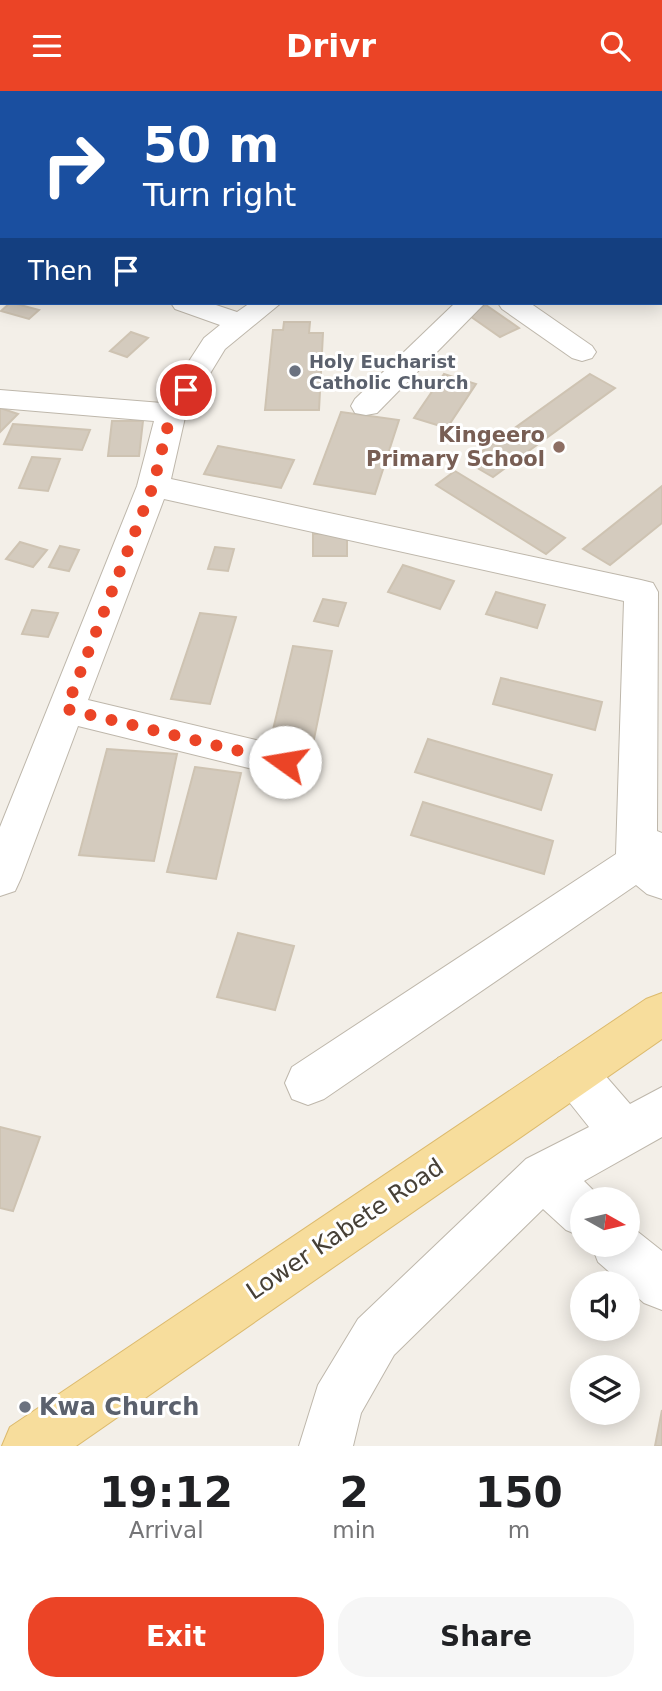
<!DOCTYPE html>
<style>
:root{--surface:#fff;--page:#f6f6f6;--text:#202124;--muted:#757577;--accent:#eb4426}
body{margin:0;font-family:"DejaVu Sans",sans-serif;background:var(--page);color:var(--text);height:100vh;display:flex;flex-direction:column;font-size:26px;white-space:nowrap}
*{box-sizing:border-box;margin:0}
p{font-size:23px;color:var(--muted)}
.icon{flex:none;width:38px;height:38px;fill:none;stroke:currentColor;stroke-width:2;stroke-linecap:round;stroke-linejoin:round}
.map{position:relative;height:1355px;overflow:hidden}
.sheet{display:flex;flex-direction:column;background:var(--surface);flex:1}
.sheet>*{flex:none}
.banner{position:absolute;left:0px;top:0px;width:663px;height:214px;box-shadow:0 4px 18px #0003;background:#1a4fa0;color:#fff;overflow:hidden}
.needle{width:46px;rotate:98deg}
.buttons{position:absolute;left:570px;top:1096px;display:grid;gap:14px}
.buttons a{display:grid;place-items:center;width:70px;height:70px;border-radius:50%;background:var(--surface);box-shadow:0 4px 18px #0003;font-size:35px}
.pin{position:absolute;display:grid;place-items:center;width:60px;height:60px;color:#fff;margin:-30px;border:4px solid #fff;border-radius:50%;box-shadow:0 2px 7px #0007}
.me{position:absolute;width:77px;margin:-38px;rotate:283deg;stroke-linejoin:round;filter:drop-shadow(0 0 5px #0008)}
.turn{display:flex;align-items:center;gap:24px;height:147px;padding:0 28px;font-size:32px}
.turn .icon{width:91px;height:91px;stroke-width:2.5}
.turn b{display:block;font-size:49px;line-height:60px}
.then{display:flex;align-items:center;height:66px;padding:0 28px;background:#0003;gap:14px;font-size:26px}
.eta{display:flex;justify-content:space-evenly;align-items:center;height:119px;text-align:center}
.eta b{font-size:42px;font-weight:700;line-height:49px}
.button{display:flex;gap:14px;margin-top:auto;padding:14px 28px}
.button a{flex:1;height:80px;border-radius:28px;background:var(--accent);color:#fff;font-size:28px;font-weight:700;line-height:80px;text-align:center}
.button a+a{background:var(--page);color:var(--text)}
header{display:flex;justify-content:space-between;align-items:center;height:91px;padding:0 28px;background:var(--accent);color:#fff;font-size:32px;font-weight:700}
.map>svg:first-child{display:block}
.building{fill:#d4cbbe;stroke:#cec3b2;stroke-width:2}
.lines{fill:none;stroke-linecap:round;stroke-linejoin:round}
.minor-casing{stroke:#beb7ab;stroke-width:2}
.major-casing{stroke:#dcba6d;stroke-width:2}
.minor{fill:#fff;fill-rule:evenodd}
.major{fill:#f7dd9c;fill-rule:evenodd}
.route{stroke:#eb4426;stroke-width:12;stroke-dasharray:0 21.6}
.worship-dot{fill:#6b7280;stroke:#fff;stroke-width:2.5}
.education-dot{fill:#8d6e63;stroke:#fff;stroke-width:2.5}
.labels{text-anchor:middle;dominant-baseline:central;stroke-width:6;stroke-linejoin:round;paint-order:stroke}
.far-worship-label{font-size:18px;font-weight:bold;fill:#5b616d;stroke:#fff;text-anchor:start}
.education-label{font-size:21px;font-weight:bold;fill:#785e54;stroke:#fff;text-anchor:end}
.near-street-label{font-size:24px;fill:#464037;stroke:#fff}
.near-worship-label{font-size:24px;font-weight:bold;fill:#5b616d;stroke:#fff;text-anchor:start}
</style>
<header><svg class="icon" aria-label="menu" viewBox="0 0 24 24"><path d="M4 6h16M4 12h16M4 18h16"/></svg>Drivr<svg class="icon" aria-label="search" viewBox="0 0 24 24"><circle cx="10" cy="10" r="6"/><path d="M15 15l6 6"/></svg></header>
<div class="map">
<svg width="662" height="1355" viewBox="0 0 662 1355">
<rect width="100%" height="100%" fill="#f3efe8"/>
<g class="building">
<polygon points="10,212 13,212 39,219 29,228 1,220"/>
<polygon points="486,214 519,237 500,246 467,223"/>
<polygon points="284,231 310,231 309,242 323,242 319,319 265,319 273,239 283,239"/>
<polygon points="131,241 148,247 127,266 110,260"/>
<polygon points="444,283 476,293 447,337 414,327"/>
<polygon points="590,283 615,297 493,386 467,371"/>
<polygon points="0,317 18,323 0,341"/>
<polygon points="341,321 399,329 375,403 314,393"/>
<polygon points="112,330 143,330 139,365 108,365"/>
<polygon points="13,333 90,339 82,359 4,353"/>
<polygon points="218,355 294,369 281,397 204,383"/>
<polygon points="32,366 60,368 48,400 19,397"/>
<polygon points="455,380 565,447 546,463 436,394"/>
<polygon points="662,395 662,432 610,474 583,458"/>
<rect x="313" y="443" width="34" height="22"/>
<polygon points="20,451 47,459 33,476 6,468"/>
<polygon points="60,455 79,459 69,480 49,476"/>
<polygon points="215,456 234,458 228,480 208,478"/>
<polygon points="403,474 454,490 440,518 388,501"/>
<polygon points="496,501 545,514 537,537 486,523"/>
<polygon points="323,508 346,512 338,535 314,530"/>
<polygon points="32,519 58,522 48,546 22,543"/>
<polygon points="200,522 236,526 210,613 171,608"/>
<polygon points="293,555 332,560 314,648 272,643"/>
<polygon points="501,587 602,611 595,639 493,613"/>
<polygon points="428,648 552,684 541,719 415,681"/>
<polygon points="107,658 177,663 154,770 79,764"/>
<polygon points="195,676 241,682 216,788 167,781"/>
<polygon points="423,711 553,750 544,783 411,744"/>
<polygon points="238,842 294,855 275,919 217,906"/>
<polygon points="0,1036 40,1046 13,1120 0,1117"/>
<polygon points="662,1319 662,1355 655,1355"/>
</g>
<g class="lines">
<defs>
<g id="minor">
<polygon points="80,0 102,0 103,2 81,2"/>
<polygon points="340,0 363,0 364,2 341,2"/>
<polygon points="565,0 588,0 589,2 566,2"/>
<rect x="0" y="42" width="2" height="14"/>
<rect x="0" y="169" width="2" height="16"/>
<polygon points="171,212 210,212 237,221 250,212 281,212 225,258 186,322 171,388 641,489 653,492 658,501 657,740 662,742 662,808 647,803 636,794 324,1008 308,1014 292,1008 285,992 292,976 616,763 624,510 164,408 88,609 285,656 299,660 304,671 299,682 285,686 78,635 21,787 15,800 0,805 0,736 137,395 154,330 0,317 0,299 162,312 204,247 220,234 175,218"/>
<polygon points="455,212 485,212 377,322 366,324 355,322 351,315 355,308"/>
<polygon points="498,212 530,212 592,255 596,261 592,267 582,270 572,267 502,218"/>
<polygon points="574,960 590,967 630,1013 662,996 662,1046 584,1090 602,1108 583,1108 583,1146 566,1139 543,1118 394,1264 361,1322 353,1355 299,1355 318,1294 358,1228 526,1068 589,1036 558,997 551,982 558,967"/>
<polygon points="628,1133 662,1160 662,1219 644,1212 628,1198 628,1192 622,1192 598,1171 591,1153 628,1153"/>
</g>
<polygon id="major" points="662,902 662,948 76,1355 2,1355 10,1336 646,908"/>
</defs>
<use href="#minor" class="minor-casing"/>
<use href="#major" class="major-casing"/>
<use href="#minor" class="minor"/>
<use href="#major" class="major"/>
</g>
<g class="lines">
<polyline class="route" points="186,299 171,322 153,395 66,618 285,671"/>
</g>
<g class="worship-dot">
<circle cx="295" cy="280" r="7"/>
<circle cx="25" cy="1316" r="7"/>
</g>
<circle class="education-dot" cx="559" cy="356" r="7"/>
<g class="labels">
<g class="far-worship-label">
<text x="309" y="270">Holy Eucharist<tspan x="309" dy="21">Catholic Church</tspan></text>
</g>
<g class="education-label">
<text x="545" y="344">Kingeero<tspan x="545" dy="24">Primary School</tspan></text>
</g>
<g class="near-street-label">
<text transform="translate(345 1138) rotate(-34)">Lower Kabete Road</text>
</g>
<g class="near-worship-label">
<text x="39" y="1316">Kwa Church</text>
</g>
</g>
</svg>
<div class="buttons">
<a><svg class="needle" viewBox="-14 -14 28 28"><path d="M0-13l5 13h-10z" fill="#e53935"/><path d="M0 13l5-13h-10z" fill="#757577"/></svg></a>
<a><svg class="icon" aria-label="sound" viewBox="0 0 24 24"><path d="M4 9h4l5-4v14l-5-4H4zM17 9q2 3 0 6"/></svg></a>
<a><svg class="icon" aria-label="layers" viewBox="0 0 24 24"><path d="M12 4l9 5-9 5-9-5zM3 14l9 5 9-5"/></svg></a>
</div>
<div class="pin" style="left:186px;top:299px;background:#d93025"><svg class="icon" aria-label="arrive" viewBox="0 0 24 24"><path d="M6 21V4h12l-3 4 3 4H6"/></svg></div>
<svg class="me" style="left:285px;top:671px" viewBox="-20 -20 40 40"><circle r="19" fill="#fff"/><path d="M0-13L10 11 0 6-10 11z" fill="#eb4426"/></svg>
<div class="banner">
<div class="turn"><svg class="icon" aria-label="right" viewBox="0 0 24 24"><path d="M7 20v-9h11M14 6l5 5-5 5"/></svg><div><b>50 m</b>Turn right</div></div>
<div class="then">Then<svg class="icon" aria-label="arrive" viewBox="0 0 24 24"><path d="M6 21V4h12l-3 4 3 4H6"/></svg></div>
</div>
</div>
<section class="sheet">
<div class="eta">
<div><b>19:12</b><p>Arrival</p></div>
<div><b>2</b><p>min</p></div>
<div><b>150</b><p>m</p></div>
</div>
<div class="button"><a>Exit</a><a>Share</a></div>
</section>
